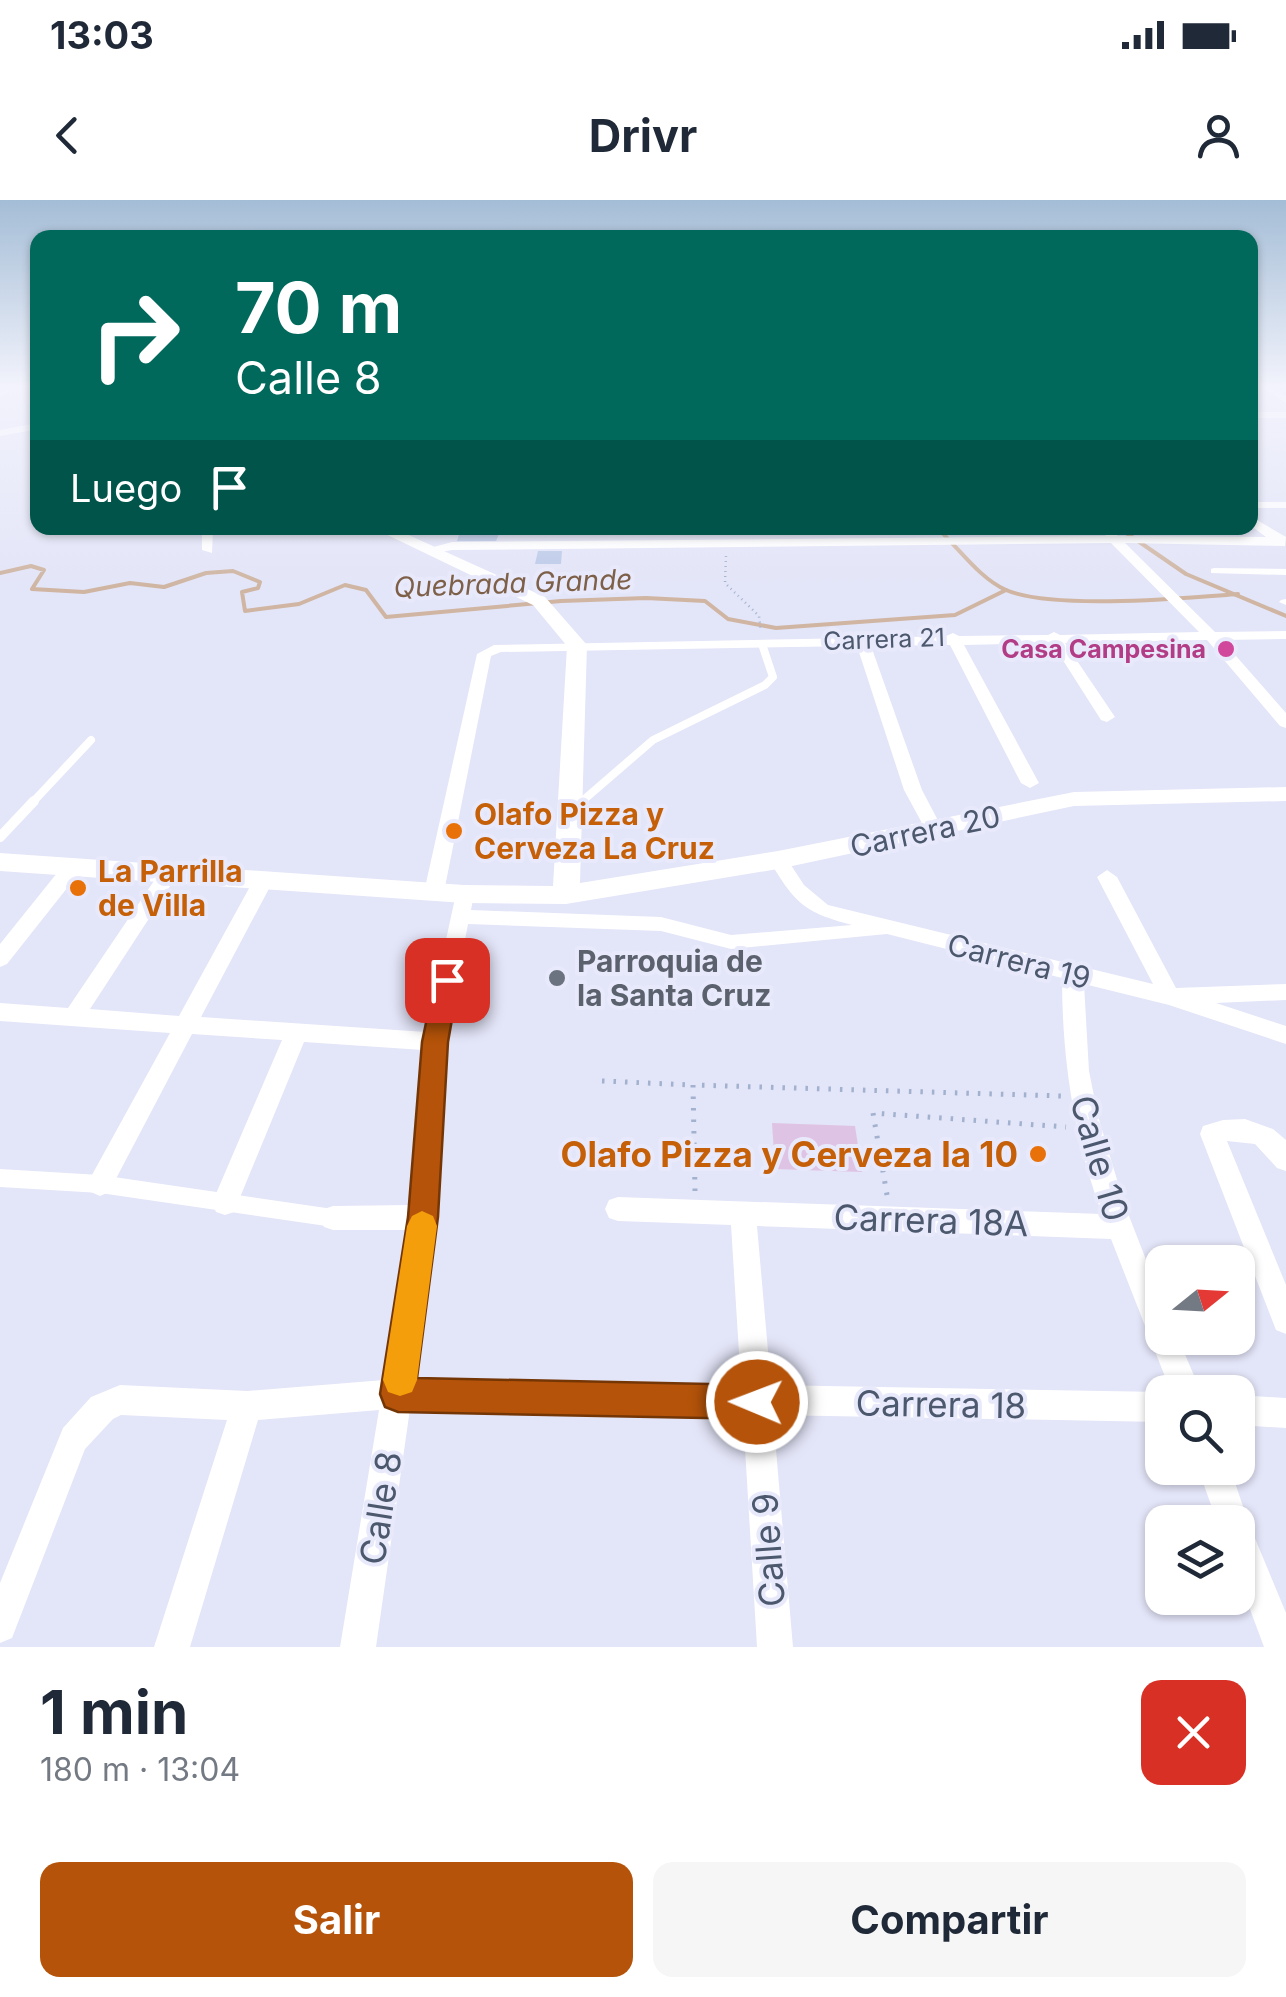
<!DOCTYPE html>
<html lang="es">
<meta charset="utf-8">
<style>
:root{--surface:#fff;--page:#f6f6f7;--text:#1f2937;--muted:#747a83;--accent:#b45309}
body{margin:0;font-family:Inter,sans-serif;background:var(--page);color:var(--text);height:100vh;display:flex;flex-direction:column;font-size:38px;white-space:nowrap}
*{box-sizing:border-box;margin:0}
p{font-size:32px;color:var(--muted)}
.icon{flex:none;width:55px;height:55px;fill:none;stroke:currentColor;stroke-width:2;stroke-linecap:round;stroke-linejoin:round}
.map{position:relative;height:1447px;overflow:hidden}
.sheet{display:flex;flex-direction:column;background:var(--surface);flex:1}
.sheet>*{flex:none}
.top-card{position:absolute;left:30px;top:30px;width:1228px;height:305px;border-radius:20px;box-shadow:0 2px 8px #0004;background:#00695c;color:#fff;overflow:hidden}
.needle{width:65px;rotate:72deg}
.tools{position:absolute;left:1145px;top:1045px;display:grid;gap:20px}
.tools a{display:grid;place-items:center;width:110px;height:110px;border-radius:20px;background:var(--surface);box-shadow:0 2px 8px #0004;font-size:50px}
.pin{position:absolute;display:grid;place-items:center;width:85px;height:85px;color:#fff;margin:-42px;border-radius:20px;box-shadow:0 5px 15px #0006}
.me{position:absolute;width:110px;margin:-55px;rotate:271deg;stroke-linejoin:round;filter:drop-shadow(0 0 8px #0008)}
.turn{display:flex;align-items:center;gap:35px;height:210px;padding:0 40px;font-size:45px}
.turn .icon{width:130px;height:130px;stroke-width:2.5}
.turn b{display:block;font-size:70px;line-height:85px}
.then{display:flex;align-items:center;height:95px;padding:0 40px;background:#0003;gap:20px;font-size:38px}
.round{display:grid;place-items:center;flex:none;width:105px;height:105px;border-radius:20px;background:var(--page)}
.head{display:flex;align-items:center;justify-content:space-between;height:170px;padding:0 40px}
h1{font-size:60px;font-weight:700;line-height:75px}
.button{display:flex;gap:20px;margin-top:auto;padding:20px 40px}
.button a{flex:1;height:115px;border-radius:20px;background:var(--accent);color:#fff;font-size:40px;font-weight:700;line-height:115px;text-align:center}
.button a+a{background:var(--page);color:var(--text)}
.status{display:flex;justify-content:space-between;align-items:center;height:70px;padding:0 50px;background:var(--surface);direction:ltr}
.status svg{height:28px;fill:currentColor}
header{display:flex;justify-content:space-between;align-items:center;height:130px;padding:0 40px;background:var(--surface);font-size:45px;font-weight:700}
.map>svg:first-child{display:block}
.green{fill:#dfc3e4}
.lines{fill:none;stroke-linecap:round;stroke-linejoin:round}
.stream{stroke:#cfb5a2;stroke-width:4}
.building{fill:#bccae8}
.path-far1{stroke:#a2b1ce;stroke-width:2.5;stroke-dasharray:1 4;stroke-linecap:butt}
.path{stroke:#a2b1ce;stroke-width:5;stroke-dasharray:2.5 9;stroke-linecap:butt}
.service-far2{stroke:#fff;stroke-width:5}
.service-far1{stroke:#fff;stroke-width:8}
.service{stroke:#fff;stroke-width:10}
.pedestrian{fill:#fff;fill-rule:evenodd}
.minor{fill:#fff;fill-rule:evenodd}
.secondary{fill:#fff;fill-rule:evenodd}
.route{fill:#b45309;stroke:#753606;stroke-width:2.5}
.slow{fill:#f59e0b}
.hotel-dot{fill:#d1479c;stroke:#e8eafc;stroke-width:4}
.food-dot{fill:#e8710a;stroke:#e8eafc;stroke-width:4}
.worship-dot{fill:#6b7280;stroke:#e8eafc;stroke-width:4}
.labels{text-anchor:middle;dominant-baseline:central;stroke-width:8;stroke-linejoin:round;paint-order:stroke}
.far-street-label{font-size:25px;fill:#4c586d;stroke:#e8eafc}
.far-hotel-label{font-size:25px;font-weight:bold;fill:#b23c85;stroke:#e8eafc;text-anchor:end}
.far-water-label{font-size:28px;font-style:italic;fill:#7e6049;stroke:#e8eafc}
.food-label{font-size:30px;font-weight:bold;fill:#c56008;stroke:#e8eafc;text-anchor:start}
.street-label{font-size:30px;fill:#4c586d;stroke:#e8eafc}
.worship-label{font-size:30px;font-weight:bold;fill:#5b616d;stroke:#e8eafc;text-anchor:start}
.near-food-label{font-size:35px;font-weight:bold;fill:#c56008;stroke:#e8eafc;text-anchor:end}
.near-street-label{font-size:35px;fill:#4c586d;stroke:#e8eafc}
</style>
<div class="status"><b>13:03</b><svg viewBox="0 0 49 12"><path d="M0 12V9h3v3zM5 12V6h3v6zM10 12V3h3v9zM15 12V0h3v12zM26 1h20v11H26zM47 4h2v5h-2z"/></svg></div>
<header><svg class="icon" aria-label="back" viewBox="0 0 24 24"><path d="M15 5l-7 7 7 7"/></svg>Drivr<svg class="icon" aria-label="person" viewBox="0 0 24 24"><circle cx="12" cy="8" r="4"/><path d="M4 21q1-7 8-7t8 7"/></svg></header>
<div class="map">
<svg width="1286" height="1447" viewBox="0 0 1286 1447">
<rect width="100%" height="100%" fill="#e3e5f8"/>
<polygon class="green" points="772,923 855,926 862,972 775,969"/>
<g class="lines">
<g class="stream">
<path d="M937,328C958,347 979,378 1006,390C1052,410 1185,398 1238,394"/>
<polyline points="1119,328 1186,374 1286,416"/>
<polyline points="0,373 31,366 44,370 32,389 84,392 130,383 164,387 206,373 233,371 260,382 258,388 242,392 245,411 299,404 345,385 366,390 386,417 561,401 646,398 705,401 728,419 776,428 955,415 1006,390"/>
</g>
</g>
<g class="building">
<polygon points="461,329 501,329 496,341 457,341"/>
<polygon points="538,351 562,351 561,364 535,364"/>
</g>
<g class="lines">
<polyline class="path-far1" points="726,356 725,383 759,416 761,431"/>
<g class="path">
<polyline points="602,881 693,885"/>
<polyline points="695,991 693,885 1062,896"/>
<polyline points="887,995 873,913 1066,927"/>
</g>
<polyline class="service-far2" points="0,194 17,185"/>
<g class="service-far1">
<polyline points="32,603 91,540"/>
<polyline points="580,603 653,540 765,485 773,477 762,444"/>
</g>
<g class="service">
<polyline points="575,607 582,601"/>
<polyline points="0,637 34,601"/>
</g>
<g class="pedestrian">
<polygon points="1214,368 1286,369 1286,375 1211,373 1211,369"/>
<polygon points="1286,399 1286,405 1279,402 1281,400"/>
<polygon points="0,969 100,975 333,1009 340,1011 343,1018 340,1025 333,1027 100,993 0,987"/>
</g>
<g class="minor">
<polygon points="1259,185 1269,185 1286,196 1286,203"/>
<rect x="1250" y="212" width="36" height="6"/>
<polygon points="38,223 38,229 0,236 0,230"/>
<rect x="1250" y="302" width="36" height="6"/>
<polygon points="1250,316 1286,337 1285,346 1125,343 1215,432 1286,431 1286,439 1222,440 1286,513 1286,528 1280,526 1207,440 1065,443 1115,517 1107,522 1101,520 1052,443 964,445 1039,583 1030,588 1021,583 950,445 871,446 922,590 943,630 934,636 928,634 904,590 857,446 501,452 491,456 444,692 434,699 424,692 477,454 494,445 856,438 862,435 868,438 946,436 953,433 959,436 1048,435 1054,432 1060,435 1199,432 1111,343 452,350 430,354 430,348 452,342 1105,336 1110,331 1118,336 1266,337 1250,325"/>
<polygon points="202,328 213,328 212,353 202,350"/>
<path d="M778,654L785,656L804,685L828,705L1153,784L1097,677L1107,670L1117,677L1176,788L1286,784V800L1216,803L1286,826V844L1169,805L1084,784L1089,871L1098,916L1124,1003L1162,1101V1138H1178L1201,1192H1171L1111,1039L757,1026L771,1185L1162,1192V1222L773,1215L793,1447H757L743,1215L410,1209L376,1447H340L379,1210L258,1220L190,1447H154L227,1220L121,1215L113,1219L85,1249L12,1438L0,1443V1383L63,1228L91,1197L120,1185L247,1191L384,1180L407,1030H333L324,1027L320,1018L324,1009L333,1006L409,1005L423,850L304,842L234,1012L225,1015L216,1012L212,1003L282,840L192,834L109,992L100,996L91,992L87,984L170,833L0,821V803L68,808L162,669L169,668L178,674L90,809L179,816L253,681L263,674L273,681L201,817L426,832L457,689H471L474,694L471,710L661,717L731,735L852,725C803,712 795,703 769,660ZM468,724L661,731L731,749L887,734L1062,778C1062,860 1074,937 1102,1014L618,997L609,1000L605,1009L609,1018L618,1021L731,1025L741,1185L414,1179L436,1017L446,842Z"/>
<polygon points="72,662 79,663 81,668 79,673 7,764 0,767 0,744 65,663"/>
<polygon points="1245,919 1273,929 1286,940 1286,971 1277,968 1255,944 1227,941 1286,1085 1286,1134 1276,1130 1200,934 1203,926 1223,920"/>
<polygon points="1238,1195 1286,1198 1286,1228 1238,1225"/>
<polygon points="1198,1268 1230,1268 1249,1324 1286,1413 1286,1447 1264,1447 1238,1377 1238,1322 1217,1322"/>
</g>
<polygon class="secondary" points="373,328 393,328 545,397 587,445 580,683 778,651 1074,592 1286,587 1286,601 1074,606 778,669 566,704 464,703 0,671 0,653 464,685 553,686 567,446 533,405"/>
</g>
<linearGradient id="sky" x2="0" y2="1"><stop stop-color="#a4bdd6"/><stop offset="0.48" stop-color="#f2f3fc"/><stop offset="1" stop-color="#f2f3fc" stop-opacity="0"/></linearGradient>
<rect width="1286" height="388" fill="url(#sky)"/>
<polygon class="route" points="447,770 455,773 459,780 448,842 438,1017 417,1178 757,1185 769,1190 774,1202 769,1214 757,1219 398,1212 385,1207 380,1194 408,1017 422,842 435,780 438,773"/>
<polygon class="slow" points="422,1011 433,1016 437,1026 417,1180 412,1192 400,1196 388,1192 383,1180 407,1026 412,1016"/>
<circle class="hotel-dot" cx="1226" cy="449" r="10"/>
<g class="food-dot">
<circle cx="454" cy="631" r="10"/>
<circle cx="78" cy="688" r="10"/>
<circle cx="1038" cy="954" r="10"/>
</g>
<circle class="worship-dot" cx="557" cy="778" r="10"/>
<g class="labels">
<g class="far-street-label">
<text transform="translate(884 439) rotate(-2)">Carrera 21</text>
</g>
<g class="far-hotel-label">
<text x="1206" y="449">Casa Campesina</text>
</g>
<g class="far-water-label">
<text transform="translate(513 383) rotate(-2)">Quebrada Grande</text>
</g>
<g class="food-label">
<text x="474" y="614">Olafo Pizza y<tspan x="474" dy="34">Cerveza La Cruz</tspan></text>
<text x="98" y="671">La Parrilla<tspan x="98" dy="34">de Villa</tspan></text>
</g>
<g class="street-label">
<text transform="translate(925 631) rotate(-12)">Carrera 20</text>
<text transform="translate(1019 761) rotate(14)">Carrera 19</text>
</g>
<g class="worship-label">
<text x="577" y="761">Parroquia de<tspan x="577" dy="34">la Santa Cruz</tspan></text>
</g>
<g class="near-food-label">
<text x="1018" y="954">Olafo Pizza y Cerveza la 10</text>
</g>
<g class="near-street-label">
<text transform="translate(1100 958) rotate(74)">Calle 10</text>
<text transform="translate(931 1020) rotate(2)">Carrera 18A</text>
<text transform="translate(941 1204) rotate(1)">Carrera 18</text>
<text transform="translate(380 1308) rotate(-81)">Calle 8</text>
<text transform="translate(768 1350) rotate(-94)">Calle 9</text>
</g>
</g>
</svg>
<div class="tools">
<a><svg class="needle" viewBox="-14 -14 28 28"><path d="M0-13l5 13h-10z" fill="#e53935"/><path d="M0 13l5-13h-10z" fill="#747a83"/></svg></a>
<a><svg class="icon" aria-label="search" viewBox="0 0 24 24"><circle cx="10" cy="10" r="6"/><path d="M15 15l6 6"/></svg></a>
<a><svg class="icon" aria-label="layers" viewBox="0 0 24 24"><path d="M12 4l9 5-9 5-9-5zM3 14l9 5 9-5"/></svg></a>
</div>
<div class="pin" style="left:447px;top:780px;background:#d93025"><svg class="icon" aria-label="arrive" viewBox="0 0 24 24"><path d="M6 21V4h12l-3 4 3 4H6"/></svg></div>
<svg class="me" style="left:757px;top:1202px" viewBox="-20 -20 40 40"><circle r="17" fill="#b45309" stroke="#fff" stroke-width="3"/><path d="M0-11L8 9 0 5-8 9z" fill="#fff"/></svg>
<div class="top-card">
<div class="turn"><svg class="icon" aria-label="right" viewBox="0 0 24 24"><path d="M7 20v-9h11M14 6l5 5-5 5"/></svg><div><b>70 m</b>Calle 8</div></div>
<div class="then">Luego<svg class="icon" aria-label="arrive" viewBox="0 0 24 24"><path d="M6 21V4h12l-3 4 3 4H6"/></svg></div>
</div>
</div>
<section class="sheet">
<div class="head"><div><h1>1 min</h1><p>180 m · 13:04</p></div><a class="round" style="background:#d93025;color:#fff"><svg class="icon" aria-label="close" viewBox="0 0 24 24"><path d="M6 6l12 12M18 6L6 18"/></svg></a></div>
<div class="button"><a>Salir</a><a>Compartir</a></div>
</section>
